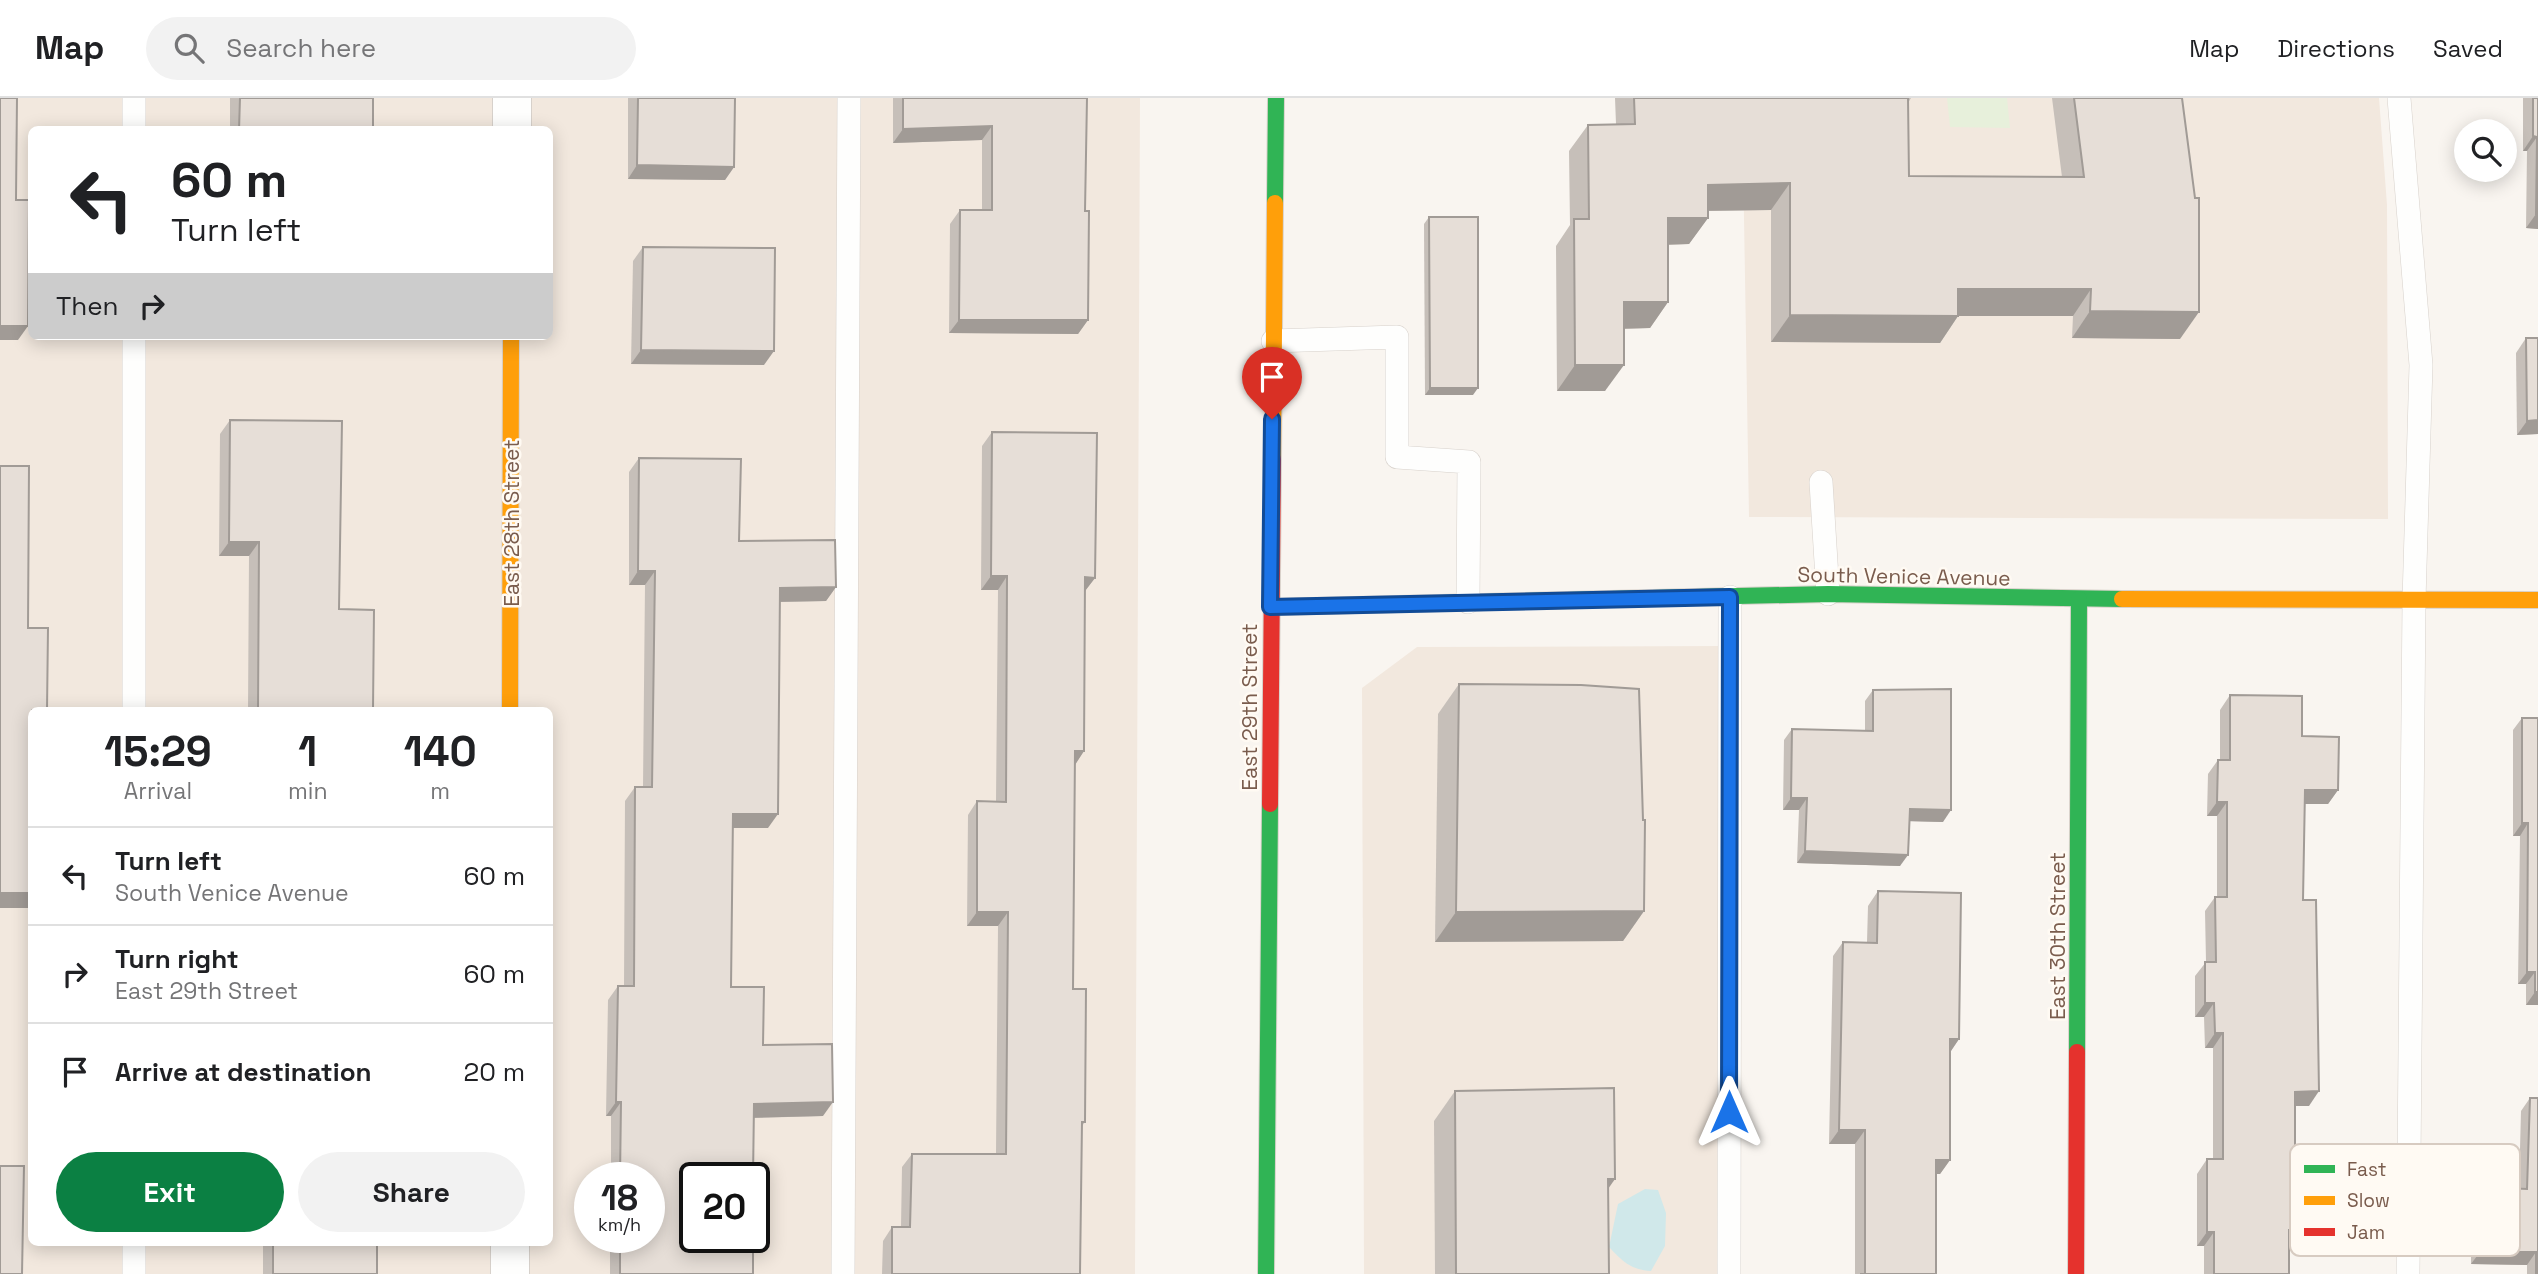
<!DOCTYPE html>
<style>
:root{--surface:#fff;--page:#f2f2f2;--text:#202124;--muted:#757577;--line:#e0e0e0;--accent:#0b8043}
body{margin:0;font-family:"Space Grotesk",sans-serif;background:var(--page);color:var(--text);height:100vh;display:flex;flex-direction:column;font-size:26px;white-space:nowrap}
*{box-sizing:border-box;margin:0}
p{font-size:23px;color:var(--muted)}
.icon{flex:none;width:38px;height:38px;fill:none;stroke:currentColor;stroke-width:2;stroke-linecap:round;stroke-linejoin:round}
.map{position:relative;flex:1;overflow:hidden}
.side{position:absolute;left:28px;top:609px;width:525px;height:539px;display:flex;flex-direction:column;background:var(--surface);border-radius:10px;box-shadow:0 4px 18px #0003}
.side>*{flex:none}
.hud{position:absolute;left:28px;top:28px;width:525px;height:214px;border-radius:10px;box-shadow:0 4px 18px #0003;background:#fff;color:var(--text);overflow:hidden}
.controls{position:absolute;left:2454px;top:21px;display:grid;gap:14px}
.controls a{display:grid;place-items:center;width:63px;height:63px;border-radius:50%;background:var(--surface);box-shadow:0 4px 18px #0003;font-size:35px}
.speed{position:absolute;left:574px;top:1064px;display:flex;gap:14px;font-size:35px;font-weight:700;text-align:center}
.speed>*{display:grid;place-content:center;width:91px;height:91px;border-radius:50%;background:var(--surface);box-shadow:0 4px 18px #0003;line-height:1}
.speed small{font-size:18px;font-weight:400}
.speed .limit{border:4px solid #111;border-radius:10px;background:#fff;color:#111}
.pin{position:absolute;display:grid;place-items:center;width:60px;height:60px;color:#fff;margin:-72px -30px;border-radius:50% 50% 50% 0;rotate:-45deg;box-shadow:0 0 7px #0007}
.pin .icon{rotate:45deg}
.me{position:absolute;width:77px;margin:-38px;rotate:0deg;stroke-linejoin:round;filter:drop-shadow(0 0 5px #0008)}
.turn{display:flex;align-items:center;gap:24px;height:147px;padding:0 28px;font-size:32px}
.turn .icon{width:91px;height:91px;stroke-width:2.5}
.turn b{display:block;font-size:49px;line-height:60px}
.then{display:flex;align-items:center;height:66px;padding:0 28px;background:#0003;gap:14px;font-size:26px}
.eta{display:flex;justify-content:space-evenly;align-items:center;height:119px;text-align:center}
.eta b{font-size:42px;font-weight:600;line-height:49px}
.action{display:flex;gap:14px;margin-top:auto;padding:14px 28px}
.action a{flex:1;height:80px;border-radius:42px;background:var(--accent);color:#fff;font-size:28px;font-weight:600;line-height:80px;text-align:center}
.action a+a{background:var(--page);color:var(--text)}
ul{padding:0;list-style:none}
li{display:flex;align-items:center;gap:21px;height:98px;padding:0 28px;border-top:2px solid var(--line)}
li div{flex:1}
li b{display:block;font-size:26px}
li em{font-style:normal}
header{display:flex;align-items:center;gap:42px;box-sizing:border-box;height:98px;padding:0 35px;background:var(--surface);border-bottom:2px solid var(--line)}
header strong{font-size:33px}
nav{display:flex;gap:38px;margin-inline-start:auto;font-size:24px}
.search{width:490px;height:63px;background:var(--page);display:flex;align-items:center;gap:18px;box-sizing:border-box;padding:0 24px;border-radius:38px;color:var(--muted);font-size:26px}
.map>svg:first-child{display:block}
.residential{fill:#f2e8de;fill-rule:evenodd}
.green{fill:#e7f0db}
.water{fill:#d0e8ea}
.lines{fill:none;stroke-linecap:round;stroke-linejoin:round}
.lane-casing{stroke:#d7d1cb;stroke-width:24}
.street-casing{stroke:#d7d1cb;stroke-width:40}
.fast-casing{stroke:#d9d2cb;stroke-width:18}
.slow-casing{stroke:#d9d2cb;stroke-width:18}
.jam-casing{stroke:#d9d2cb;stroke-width:18}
.lane{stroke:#fefefd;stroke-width:23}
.street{stroke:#fefefd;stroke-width:38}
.fast{stroke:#30b455;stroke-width:16}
.slow{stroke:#ff9f0a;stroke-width:16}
.jam{stroke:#e5322d;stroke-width:16}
.wall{fill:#c6bfb9}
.shaded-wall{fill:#a19b96}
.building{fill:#e6ded7;stroke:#a19b96;stroke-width:2}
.route-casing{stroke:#114b97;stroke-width:18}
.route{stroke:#1a73e8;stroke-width:12}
.labels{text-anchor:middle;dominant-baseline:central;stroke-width:5;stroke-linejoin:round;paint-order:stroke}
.street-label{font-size:21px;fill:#7a5c4d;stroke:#fffaf3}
.key{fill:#fffaf3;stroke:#d7cbc1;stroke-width:2}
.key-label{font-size:19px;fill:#7a5c4d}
</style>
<header>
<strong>Map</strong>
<div class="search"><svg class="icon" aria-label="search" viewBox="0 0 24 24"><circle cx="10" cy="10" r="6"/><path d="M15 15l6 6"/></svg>Search here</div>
<nav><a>Map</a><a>Directions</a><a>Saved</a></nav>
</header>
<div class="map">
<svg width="2538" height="1176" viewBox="0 0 2538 1176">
<rect width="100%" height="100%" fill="#f9f5f0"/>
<g class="residential">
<path d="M0,0H1140L1135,1176H0ZM32,32H550V238H32ZM32,612H550V1144H32ZM590,1080H649V1139H590ZM695,1080H754V1139H695Z"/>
<polygon points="1742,0 2379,0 2387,107 2388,421 1749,419"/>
<polygon points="1721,548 1723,1176 1364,1176 1362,590 1417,549"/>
</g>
<polygon class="green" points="1947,0 2007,0 2010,30 1950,29"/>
<path class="water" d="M1645,1091L1658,1092L1666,1115L1665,1148L1651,1173C1631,1172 1622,1163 1609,1149L1618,1106Z"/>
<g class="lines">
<defs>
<g id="lane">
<polyline points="134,0 134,32"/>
<polyline points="2399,0 2421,267 2414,502 2408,1176"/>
<polyline points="134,238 134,612"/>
<polyline points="1273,243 1397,239 1397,359 1469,364 1468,504"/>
<polyline points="1821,384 1828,496"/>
<polyline points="134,1144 134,1176"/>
<polyline points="843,1176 849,0"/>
<polyline points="1729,1176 1730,499"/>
</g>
<g id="street">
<polyline points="512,32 512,0"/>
<polyline points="510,1176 510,1144"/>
</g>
<g id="fast">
<polyline points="1275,105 1276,0"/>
<polyline points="1270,509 1828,496 2122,501"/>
<polyline points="2077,954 2079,501"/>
<polyline points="1266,1176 1270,706"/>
</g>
<g id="slow">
<polyline points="1273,361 1275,105"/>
<polyline points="2122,501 2538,502"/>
<polyline points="510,612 511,238"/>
</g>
<g id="jam">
<polyline points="1270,706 1273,361"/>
<polyline points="2076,1176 2077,954"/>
</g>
</defs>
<use href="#lane" class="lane-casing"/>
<use href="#street" class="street-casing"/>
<use href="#fast" class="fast-casing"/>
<use href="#slow" class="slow-casing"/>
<use href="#jam" class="jam-casing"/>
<use href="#lane" class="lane"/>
<use href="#street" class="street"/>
<use href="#fast" class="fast"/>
<use href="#slow" class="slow"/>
<use href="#jam" class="jam"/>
</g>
<g class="wall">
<rect x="230" y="0" width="143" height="32"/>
<polygon points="628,0 735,0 734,69 725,82 628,81"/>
<polygon points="893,0 1087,0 1085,113 1088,222 1078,236 949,235 950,126 960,112 982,112 982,42 893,45"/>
<polygon points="1615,0 1911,0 1908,5 1909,78 2062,79 2052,0 2182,0 2180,241 2072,240 2073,218 1958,218 1940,245 1771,244 1771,112 1708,113 1708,120 1689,146 1668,147 1668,204 1650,230 1624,231 1605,293 1557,293 1556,148 1570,127 1569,53 1588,27 1616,26"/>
<polygon points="2523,0 2538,0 2538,131 2526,130 2527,53 2523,53"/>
<polygon points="1429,119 1473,297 1425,297 1424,126"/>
<polygon points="643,149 764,267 631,266 633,163"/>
<polygon points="2526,240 2538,336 2517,337 2516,255"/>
<polygon points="230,322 339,511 373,612 248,612 249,458 219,458 220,336"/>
<polygon points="992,334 1095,480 1085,493 1084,653 1075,666 1073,891 1085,1024 1082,1028 1080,1176 882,1176 883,1143 892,1129 901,1129 902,1069 912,1056 996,1056 998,828 967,828 968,717 977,703 996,703 998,492 981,492 982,348"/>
<polygon points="639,360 739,443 836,489 826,503 780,504 768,730 733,730 731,889 763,947 823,1018 754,1020 753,1176 610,1176 610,1139 649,1139 649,1080 611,1080 611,1018 606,1018 608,902 618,888 624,888 625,703 635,689 643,689 645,487 629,487 629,374"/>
<polygon points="1459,586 1644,813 1623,843 1435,844 1438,616"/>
<polygon points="1873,592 1943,724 1910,723 1900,768 1797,765 1799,712 1783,712 1784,642 1792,631 1865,633 1865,603"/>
<polygon points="2230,597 2302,638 2338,692 2328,706 2305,706 2303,802 2309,1008 2295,1008 2295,1076 2324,1132 2314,1147 2289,1147 2289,1176 2204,1176 2204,1148 2197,1148 2197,1076 2207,1061 2213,1061 2213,950 2205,950 2204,919 2195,919 2195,878 2206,864 2205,813 2215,799 2217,799 2217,718 2207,718 2208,676 2218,662 2220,662 2220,612"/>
<polygon points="2522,620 2538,907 2526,907 2526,886 2518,886 2520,738 2513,738 2513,632"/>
<polygon points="1878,793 1959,941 1950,954 1950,1062 1940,1076 1936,1076 1936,1176 1855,1176 1855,1046 1829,1046 1833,858 1843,844 1867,844 1868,808"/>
<polygon points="1455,993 1609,1091 1609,1176 1435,1176 1434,1023"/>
<polygon points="2530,1000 2538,1176 2527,1176 2527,1167 2471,1166 2471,1102 2480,1089 2519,1090 2521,1013"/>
<rect x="263" y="1144" width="114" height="32"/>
</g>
<g class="shaded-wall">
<polygon points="992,28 982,42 893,45 903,31"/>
<polygon points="2533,38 2537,39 2527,53 2523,53"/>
<polygon points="637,67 734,69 725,82 628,81"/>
<polygon points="1790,85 1771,112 1689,113 1708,87"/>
<polygon points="2536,116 2538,116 2538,131 2526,130"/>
<polygon points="1668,120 1708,120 1689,146 1649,147"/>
<polygon points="1958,191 2091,191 2073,218 1940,218"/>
<polygon points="1624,204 1668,204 1650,230 1605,231"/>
<polygon points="2090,213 2199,214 2180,241 2072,240"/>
<polygon points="1790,217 1958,218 1940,245 1771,244"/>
<polygon points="959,222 1088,222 1078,236 949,235"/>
<polygon points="0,228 28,228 18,242 0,242"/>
<polygon points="641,252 774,253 764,267 631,266"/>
<polygon points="1575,267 1624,267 1605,293 1557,293"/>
<polygon points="1430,290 1478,290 1473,297 1425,297"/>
<polygon points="2538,322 2538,336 2517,337 2527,323"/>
<polygon points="229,444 259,444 249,458 219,458"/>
<polygon points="638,473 655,473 645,487 629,487"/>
<polygon points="991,478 1007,478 998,492 981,492"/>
<polygon points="1085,479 1095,480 1085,493"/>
<polygon points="836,489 826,503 771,504 780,490"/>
<polygon points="1075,653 1084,653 1075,667"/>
<polygon points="2305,692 2338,692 2328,706 2295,706"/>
<polygon points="1791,700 1807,700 1799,712 1783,712"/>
<polygon points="2217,704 2227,704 2217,718 2207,718"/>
<polygon points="1910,711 1951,712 1943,724 1902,723"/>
<polygon points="733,716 778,716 768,730 723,730"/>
<polygon points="2522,725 2528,725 2520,738 2513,738"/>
<polygon points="1805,753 1908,757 1900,768 1797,765"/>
<rect x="0" y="795" width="32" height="15"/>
<polygon points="1644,813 1623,843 1435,844 1456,814"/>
<polygon points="977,814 1008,814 998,828 967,828"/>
<polygon points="2527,874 2535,874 2526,886 2518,886"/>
<polygon points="2535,894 2538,894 2538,907 2526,907"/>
<polygon points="2205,905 2214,905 2204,919 2195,919"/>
<polygon points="2215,935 2223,935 2213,950 2205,950"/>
<polygon points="1950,941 1959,941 1949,956"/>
<polygon points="2319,993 2309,1008 2285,1008 2295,994"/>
<polygon points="616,1004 621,1004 611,1018 606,1018"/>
<polygon points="833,1004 823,1018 744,1020 754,1006"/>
<polygon points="1839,1032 1865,1032 1855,1046 1829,1046"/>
<polygon points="1936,1062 1950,1062 1940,1076 1926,1076"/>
<polygon points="1608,1081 1615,1081 1594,1111"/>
<polygon points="2289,1132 2324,1132 2314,1147 2279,1147"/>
<polygon points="2207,1134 2214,1134 2204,1148 2197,1148"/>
<polygon points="2480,1154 2536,1154 2527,1167 2471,1166"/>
</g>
<g class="building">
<polygon points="0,0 17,0 16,102 29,102 28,228 0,228"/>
<polygon points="240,0 373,0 373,32 239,32"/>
<polygon points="638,0 735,0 734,69 637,67"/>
<polygon points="903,0 1087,0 1085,113 1089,113 1088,222 959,222 960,112 992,112 992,28 903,31"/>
<polygon points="1634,0 1908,0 1909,78 2084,79 2074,0 2182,0 2195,100 2199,100 2199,214 2090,213 2091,191 1958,191 1958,218 1790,217 1790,85 1708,87 1708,120 1668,120 1668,204 1624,204 1624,267 1575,267 1574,121 1589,121 1588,27 1635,26"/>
<polygon points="2533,0 2538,0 2538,116 2536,116 2537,39 2533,38"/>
<polygon points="1429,119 1478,119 1478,290 1430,290"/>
<polygon points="643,149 775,150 774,253 641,252"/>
<polygon points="2526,240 2538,240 2538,322 2527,323"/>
<polygon points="230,322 342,323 339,511 374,512 373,612 258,612 259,444 229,444"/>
<polygon points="992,334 1097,335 1095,480 1085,479 1084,653 1075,653 1073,891 1086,891 1085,1024 1082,1024 1080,1176 892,1176 892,1129 910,1129 912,1056 1006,1056 1008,814 977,814 977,703 1006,704 1007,478 991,478"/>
<polygon points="639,360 741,361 739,443 835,442 836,489 780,490 778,716 733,716 731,889 764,889 763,947 832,946 833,1004 754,1006 753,1080 695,1080 695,1139 753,1139 753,1176 620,1176 620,1139 649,1139 649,1080 620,1080 621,1004 616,1004 618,888 634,888 635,689 652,689 655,473 638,473"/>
<polygon points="0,368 29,368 28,530 48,530 47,612 32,612 32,795 0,795"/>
<polygon points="1459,586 1581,587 1639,591 1643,722 1645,722 1644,813 1456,814"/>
<polygon points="1951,591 1951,712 1910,711 1908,757 1805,753 1807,700 1791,700 1792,631 1873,633 1873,592"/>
<polygon points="2230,597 2302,598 2302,638 2339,639 2338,692 2305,692 2303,802 2316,802 2319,993 2295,994 2295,1076 2324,1076 2324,1132 2289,1132 2289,1176 2214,1176 2214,1134 2207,1134 2207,1061 2223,1061 2223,935 2215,935 2214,905 2205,905 2205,864 2216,864 2215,799 2227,799 2227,704 2217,704 2218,662 2230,662"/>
<polygon points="2522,620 2538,620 2538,894 2535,894 2535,874 2527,874 2528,725 2522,725"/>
<polygon points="1878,793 1961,795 1959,941 1950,941 1950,1062 1936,1062 1936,1176 1860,1176 1865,1176 1865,1032 1839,1032 1843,844 1877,845"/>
<polygon points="1614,990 1615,1081 1608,1081 1609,1176 1456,1176 1455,993"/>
<polygon points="2530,1000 2538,1000 2538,1176 2536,1176 2536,1154 2480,1154 2480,1089 2527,1091"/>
<polygon points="0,1068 24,1068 22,1176 0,1176"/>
<rect x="273" y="1144" width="104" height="32"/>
</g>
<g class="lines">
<defs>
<polyline id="route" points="1272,321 1270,509 1730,499 1729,1014"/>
</defs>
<use href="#route" class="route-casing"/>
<use href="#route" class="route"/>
</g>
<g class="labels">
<g class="street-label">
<text transform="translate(511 425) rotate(-90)">East 28th Street</text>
<text transform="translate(1904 478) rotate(1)">South Venice Avenue</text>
<text transform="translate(1249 609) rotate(-90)">East 29th Street</text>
<text transform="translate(2057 838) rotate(-90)">East 30th Street</text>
</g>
</g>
<rect x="2290" y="1046" width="230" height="112" rx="10" class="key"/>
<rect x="2304" y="1067" width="31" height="8" fill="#30b455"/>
<rect x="2304" y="1098" width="31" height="9" fill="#ff9f0a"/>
<rect x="2304" y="1130" width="31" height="8" fill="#e5322d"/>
<g class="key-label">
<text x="2347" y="1078">Fast</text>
<text x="2347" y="1109">Slow</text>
<text x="2347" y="1141">Jam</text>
</g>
</svg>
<div class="controls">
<a><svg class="icon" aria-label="search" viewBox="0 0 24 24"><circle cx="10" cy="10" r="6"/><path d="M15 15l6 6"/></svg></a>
</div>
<div class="speed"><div>18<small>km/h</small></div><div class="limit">20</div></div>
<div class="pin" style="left:1272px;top:321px;background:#d93025"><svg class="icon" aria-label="arrive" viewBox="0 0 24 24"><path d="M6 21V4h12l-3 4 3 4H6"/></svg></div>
<svg class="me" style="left:1729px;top:1014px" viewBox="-20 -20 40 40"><path d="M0-17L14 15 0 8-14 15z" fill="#1a73e8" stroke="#fff" stroke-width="4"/></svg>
<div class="hud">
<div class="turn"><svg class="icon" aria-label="left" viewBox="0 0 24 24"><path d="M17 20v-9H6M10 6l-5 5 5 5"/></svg><div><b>60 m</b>Turn left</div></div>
<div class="then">Then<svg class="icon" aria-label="right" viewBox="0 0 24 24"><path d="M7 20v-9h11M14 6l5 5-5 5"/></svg></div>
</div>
<section class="side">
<div class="eta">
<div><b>15:29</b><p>Arrival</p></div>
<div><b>1</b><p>min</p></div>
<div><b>140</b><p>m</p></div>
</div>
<ul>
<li><svg class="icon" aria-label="left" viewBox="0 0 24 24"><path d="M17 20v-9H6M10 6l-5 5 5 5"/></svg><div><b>Turn left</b><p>South Venice Avenue</p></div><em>60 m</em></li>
<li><svg class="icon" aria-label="right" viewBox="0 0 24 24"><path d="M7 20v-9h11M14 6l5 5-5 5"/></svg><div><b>Turn right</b><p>East 29th Street</p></div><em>60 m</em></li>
<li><svg class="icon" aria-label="arrive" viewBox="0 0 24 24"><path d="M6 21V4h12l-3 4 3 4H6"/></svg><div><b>Arrive at destination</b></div><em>20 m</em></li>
</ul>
<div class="action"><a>Exit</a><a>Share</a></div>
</section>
</div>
